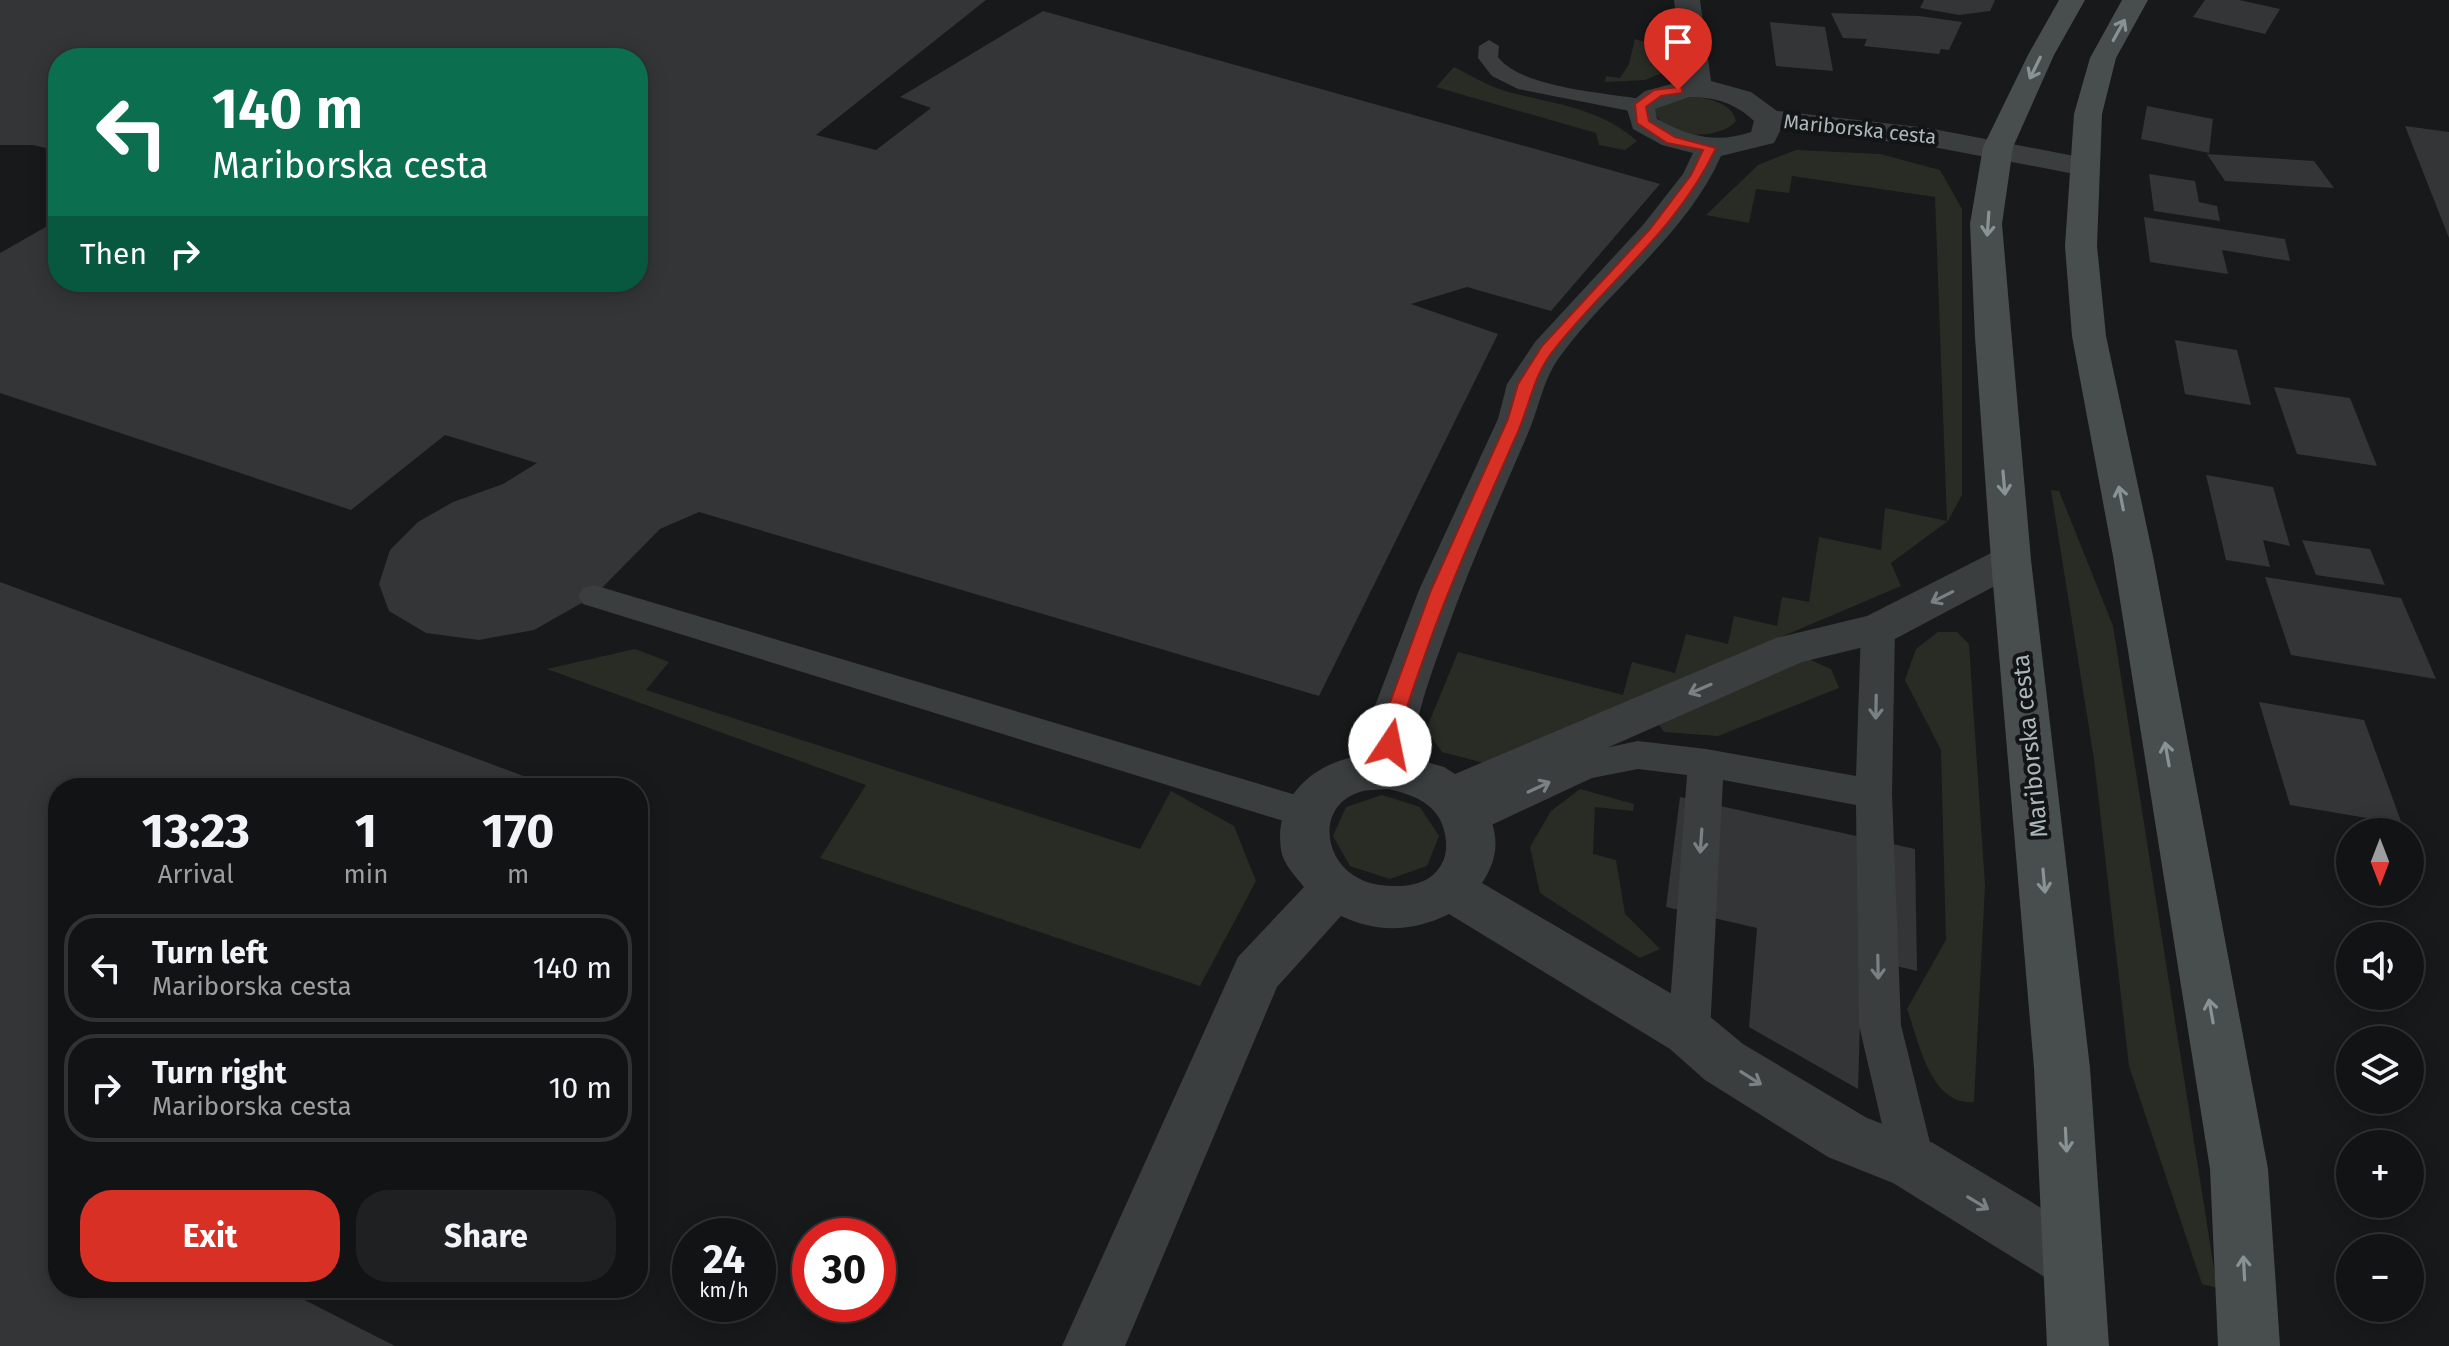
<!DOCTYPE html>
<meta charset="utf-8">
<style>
:root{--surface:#121314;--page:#1f2022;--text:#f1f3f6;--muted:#9c9ea0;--line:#313234;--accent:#d93025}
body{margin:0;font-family:"Fira Sans",sans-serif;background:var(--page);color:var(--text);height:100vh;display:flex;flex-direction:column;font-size:30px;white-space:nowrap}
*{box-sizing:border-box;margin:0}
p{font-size:26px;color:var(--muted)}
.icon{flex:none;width:44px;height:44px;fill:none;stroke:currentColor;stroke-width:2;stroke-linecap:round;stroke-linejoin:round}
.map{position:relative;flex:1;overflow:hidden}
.panel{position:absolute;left:48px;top:778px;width:600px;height:520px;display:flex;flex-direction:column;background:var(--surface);border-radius:32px;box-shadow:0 4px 20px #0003,0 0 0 2px var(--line)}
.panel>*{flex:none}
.banner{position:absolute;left:48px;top:48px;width:600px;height:244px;border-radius:32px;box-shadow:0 4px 20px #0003,0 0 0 2px var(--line);background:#0b6e4f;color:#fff;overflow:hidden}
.needle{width:52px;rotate:180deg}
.buttons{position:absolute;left:2336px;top:818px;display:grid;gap:16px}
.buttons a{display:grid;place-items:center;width:88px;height:88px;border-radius:50%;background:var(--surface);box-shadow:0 4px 20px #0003,0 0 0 2px var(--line);font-size:40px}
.speed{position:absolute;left:672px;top:1218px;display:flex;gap:16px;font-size:40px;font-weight:700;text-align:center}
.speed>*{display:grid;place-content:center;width:104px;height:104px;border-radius:50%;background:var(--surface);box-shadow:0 4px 20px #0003,0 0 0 2px var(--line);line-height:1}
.speed small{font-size:20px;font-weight:400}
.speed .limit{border:12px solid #d22;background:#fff;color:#111}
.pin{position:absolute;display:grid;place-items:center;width:68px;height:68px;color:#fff;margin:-82px -34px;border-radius:50% 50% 50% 0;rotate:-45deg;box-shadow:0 0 8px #0007}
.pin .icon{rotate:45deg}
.me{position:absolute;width:88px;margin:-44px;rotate:11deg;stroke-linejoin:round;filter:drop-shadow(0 0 6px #0008)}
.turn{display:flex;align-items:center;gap:28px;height:168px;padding:0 32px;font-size:36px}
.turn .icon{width:104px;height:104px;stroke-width:2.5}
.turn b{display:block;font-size:56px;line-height:68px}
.then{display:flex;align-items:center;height:76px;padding:0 32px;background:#0003;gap:16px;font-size:30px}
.eta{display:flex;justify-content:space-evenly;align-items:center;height:136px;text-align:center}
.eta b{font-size:48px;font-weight:700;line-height:56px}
.button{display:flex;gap:16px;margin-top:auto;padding:16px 32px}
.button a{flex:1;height:92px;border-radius:32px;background:var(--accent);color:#fff;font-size:32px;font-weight:700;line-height:92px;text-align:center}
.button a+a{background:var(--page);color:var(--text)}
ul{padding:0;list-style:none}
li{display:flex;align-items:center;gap:24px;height:108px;margin:0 16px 12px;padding:0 16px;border:4px solid var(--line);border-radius:32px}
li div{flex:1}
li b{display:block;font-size:30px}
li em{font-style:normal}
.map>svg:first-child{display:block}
.green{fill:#292c25}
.building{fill:#333536}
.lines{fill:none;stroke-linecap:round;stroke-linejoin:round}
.lane{fill:#3a3e3f;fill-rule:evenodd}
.street{fill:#3a3e3f;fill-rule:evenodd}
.secondary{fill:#484e4e;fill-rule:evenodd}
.oneway{stroke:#899393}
.oneway2{stroke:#798182}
.route{fill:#d93025;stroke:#8d1f18;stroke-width:2}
.labels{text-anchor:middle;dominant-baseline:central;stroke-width:8;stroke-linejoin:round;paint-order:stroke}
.far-street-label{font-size:20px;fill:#acb8b8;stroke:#131415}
.street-label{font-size:24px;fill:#acb8b8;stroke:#131415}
</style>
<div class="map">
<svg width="2449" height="1346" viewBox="0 0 2449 1346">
<rect width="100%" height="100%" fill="#18191a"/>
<g class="green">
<polygon points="1635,39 1661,47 1669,60 1662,73 1645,80 1605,82 1606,76 1620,78 1629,64"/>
<path d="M1454,67C1470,75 1488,86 1505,91C1553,104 1599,107 1637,141L1625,150L1599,145L1596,133L1436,87Z"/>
<path d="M1690,96C1708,99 1731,101 1736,121C1719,142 1660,139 1654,109Z"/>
<polygon points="1796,150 1880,154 1940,170 1962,209 1962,495 1948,521 1891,563 1901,586 1484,763 1442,752 1426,730 1458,652 1623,695 1632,662 1675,673 1686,634 1728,644 1734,616 1777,626 1782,597 1809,602 1819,537 1881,550 1885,508 1947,521 1935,197 1792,176 1789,193 1756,189 1749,223 1706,215 1758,165"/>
<polygon points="2051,490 2059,491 2113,626 2217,1288 2202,1284 2129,1066 2094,759"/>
<path d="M1938,632H1957L1969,644L1985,886L1974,1102C1930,1106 1919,1041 1907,1009L1946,940L1941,750L1905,680L1916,649Z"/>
<polygon points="635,649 669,662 646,690 1140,849 1171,791 1234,826 1256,881 1200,986 820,858 866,785 547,669"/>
<polygon points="1806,658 1831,669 1839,688 1718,736 1664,732 1656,721"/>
<polygon points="1580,789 1634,804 1633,811 1595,807 1593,854 1616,860 1625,914 1660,949 1640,958 1540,893 1530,847 1551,811"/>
<polygon points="1382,795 1420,807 1439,836 1427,866 1390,879 1350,866 1333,836 1346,807"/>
</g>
<g class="building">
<polygon points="0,0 986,0 816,135 876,150 931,108 900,97 1043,11 1660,184 1551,311 1467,287 1411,304 1498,334 1319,696 699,512 660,529 594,596 534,630 479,640 426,633 389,611 379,584 390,550 418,522 453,502 503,484 537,463 445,435 351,510 0,393 0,253 58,220 58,282 638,282 638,58 58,58 58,151 33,145 0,145"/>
<polygon points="1924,0 1995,0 1990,11 1959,15 1920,8"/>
<polygon points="2205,0 2239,0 2280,9 2265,34 2193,17"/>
<polygon points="1831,13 1919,16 1962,22 1949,50 1941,49 1939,54 1864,46 1867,39 1843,38"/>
<polygon points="1770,22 1825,27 1833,71 1776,66"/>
<polygon points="2147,106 2213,119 2209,153 2141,139"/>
<polygon points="2405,126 2449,132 2449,238"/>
<polygon points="2207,154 2314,161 2334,188 2225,181"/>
<polygon points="2149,174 2195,181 2199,202 2217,206 2220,221 2154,211"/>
<polygon points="2144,217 2285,239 2290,261 2222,250 2228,274 2150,262"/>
<polygon points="2175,340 2237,350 2251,405 2185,394"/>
<polygon points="2274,387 2350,398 2377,466 2297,454"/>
<polygon points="2206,475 2273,487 2290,546 2263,540 2270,567 2226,560"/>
<polygon points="2302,540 2370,549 2385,585 2316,575"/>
<polygon points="2265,577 2401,598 2436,679 2291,655"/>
<polygon points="0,582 529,778 519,788 58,788 58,1288 281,1288 395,1346 0,1346"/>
<polygon points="2259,702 2364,720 2402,824 2290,805"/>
<polygon points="1680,797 1915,849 1917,971 1862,958 1858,1089 1749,1027 1757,928 1666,907"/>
</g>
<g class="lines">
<g class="lane">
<path d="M1489,40L1499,46L1498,57C1522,88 1602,92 1640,99L1651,106L1640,113L1518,89L1492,76L1478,58L1479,46Z"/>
<polygon points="594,585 1306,798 1319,803 1325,813 1319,823 1306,828 583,604 578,596 583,588"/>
<polygon points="1878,617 1890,621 1895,629 1892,794 1901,1025 1935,1163 1929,1178 1913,1184 1897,1178 1891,1163 1859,1025 1856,805 1723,780 1710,1032 1704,1045 1689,1051 1674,1045 1668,1032 1687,775 1638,769 1592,778 1468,836 1455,832 1449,821 1455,810 1572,755 1638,741 1706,749 1856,776 1861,629 1866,621"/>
</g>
<path class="street" d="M1674,0H1700L1711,81L1751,92L1777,111L1928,128L2085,158L2096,161L2100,167L2096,173L2085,176L1928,146L1781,129L1774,143L1721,156C1686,235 1611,287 1561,355C1542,380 1539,410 1526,438C1497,505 1467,572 1443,641C1428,683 1416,714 1412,758L1444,767L1455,774L1776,638L1867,616L1997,550L2011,546L2025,550L2031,560L2025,570L1893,640L1802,662L1482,803C1500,831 1500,856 1482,883L1708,1015L1743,1044L1867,1118L1933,1143L2093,1239L2102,1260L2093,1281L2072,1290L2051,1281L1893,1183L1828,1157L1705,1080L1670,1049L1449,914C1413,932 1377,933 1341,916L1277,987L1125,1346H1062L1238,957L1304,887C1296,877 1283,864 1281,850C1273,796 1316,760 1366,755L1370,719L1419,590L1498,419L1507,384L1535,342L1643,225L1683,174L1693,153L1662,145L1633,129L1626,106L1645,91L1683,81ZM1689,97C1715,97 1735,103 1754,121L1751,132C1716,144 1688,136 1657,119L1655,109ZM1388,789C1419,796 1443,807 1446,841C1447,854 1444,864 1434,874C1426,882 1411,886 1400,886C1383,886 1368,885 1353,875C1323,855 1319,807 1357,793C1366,789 1379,790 1388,789Z"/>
<g class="secondary">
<polygon points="2059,0 2085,0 2054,55 2013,147 2002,224 2031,560 2090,1068 2109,1346 2047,1346 2034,1068 1991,560 1975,337 1970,224 1983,147 2028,55"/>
<polygon points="2122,0 2148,0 2116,58 2102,114 2097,246 2106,336 2153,556 2268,1169 2280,1346 2218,1346 2210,1169 2113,556 2072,336 2065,246 2074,114 2090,58"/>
</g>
</g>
<defs><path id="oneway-shaft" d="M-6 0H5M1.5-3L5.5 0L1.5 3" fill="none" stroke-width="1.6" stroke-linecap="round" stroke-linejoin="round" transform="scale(2)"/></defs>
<g class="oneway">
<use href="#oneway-shaft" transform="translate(2119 30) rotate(-61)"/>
<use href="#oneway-shaft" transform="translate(2035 68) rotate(116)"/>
<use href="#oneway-shaft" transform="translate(1988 224) rotate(94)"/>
<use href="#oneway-shaft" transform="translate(2004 483) rotate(85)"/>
<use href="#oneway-shaft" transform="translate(2121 498) rotate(-101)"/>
<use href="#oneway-shaft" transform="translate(2167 754) rotate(-100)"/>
<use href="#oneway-shaft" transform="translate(2044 881) rotate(85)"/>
<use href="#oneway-shaft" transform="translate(2211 1011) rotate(-100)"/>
<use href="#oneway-shaft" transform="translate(2066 1140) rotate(87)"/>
<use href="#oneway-shaft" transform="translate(2244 1268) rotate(-93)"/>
</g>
<g class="oneway2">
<use href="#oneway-shaft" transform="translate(1942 597) rotate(153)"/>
<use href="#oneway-shaft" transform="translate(1700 689) rotate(157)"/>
<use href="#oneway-shaft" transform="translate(1876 707) rotate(91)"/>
<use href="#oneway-shaft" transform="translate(1539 787) rotate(-25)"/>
<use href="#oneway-shaft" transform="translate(1701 841) rotate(94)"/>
<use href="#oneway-shaft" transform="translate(1878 967) rotate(89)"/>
<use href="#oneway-shaft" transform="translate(1751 1078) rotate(32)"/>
<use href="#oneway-shaft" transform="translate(1978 1203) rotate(31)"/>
</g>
<path class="route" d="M1678,87L1682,88V93L1661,96L1646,107L1649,121L1675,137L1716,148C1678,229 1607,282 1553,351C1533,376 1530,405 1517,434C1486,504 1454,574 1428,646C1417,679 1403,710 1400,745L1390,752L1384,750L1381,745L1384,719L1431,590L1508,419L1518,384L1542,346L1650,229L1691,175L1703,150L1667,143L1637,123L1635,104L1654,90Z"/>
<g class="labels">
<g class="far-street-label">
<text transform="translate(1860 129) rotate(6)">Mariborska cesta</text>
</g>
<g class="street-label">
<text transform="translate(2030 746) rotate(-96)">Mariborska cesta</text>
</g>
</g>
</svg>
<div class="buttons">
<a><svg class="needle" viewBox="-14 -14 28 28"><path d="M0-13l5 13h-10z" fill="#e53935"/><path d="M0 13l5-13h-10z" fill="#9c9ea0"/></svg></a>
<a><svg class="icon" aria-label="sound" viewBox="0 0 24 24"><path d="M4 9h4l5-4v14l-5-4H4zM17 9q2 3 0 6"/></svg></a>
<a><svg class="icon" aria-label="layers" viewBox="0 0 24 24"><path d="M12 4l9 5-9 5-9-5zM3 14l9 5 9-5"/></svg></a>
<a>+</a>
<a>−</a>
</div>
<div class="speed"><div>24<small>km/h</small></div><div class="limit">30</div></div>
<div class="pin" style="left:1678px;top:90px;background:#d93025"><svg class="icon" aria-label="arrive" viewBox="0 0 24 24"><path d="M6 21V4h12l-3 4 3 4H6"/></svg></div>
<svg class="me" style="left:1390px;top:745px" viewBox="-20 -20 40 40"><circle r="19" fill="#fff"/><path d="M0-13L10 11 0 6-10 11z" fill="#d93025"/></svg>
<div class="banner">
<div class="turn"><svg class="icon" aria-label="left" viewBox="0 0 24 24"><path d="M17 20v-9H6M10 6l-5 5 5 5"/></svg><div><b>140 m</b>Mariborska cesta</div></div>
<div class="then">Then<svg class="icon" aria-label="right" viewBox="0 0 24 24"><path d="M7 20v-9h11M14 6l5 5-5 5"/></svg></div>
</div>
<section class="panel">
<div class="eta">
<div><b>13:23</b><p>Arrival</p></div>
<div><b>1</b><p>min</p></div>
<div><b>170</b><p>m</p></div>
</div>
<ul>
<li><svg class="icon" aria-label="left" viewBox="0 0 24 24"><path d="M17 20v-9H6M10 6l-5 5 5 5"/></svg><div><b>Turn left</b><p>Mariborska cesta</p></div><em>140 m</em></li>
<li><svg class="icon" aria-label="right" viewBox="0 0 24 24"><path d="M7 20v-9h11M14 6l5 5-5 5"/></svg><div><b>Turn right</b><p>Mariborska cesta</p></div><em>10 m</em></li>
</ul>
<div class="button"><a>Exit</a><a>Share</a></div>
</section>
</div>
